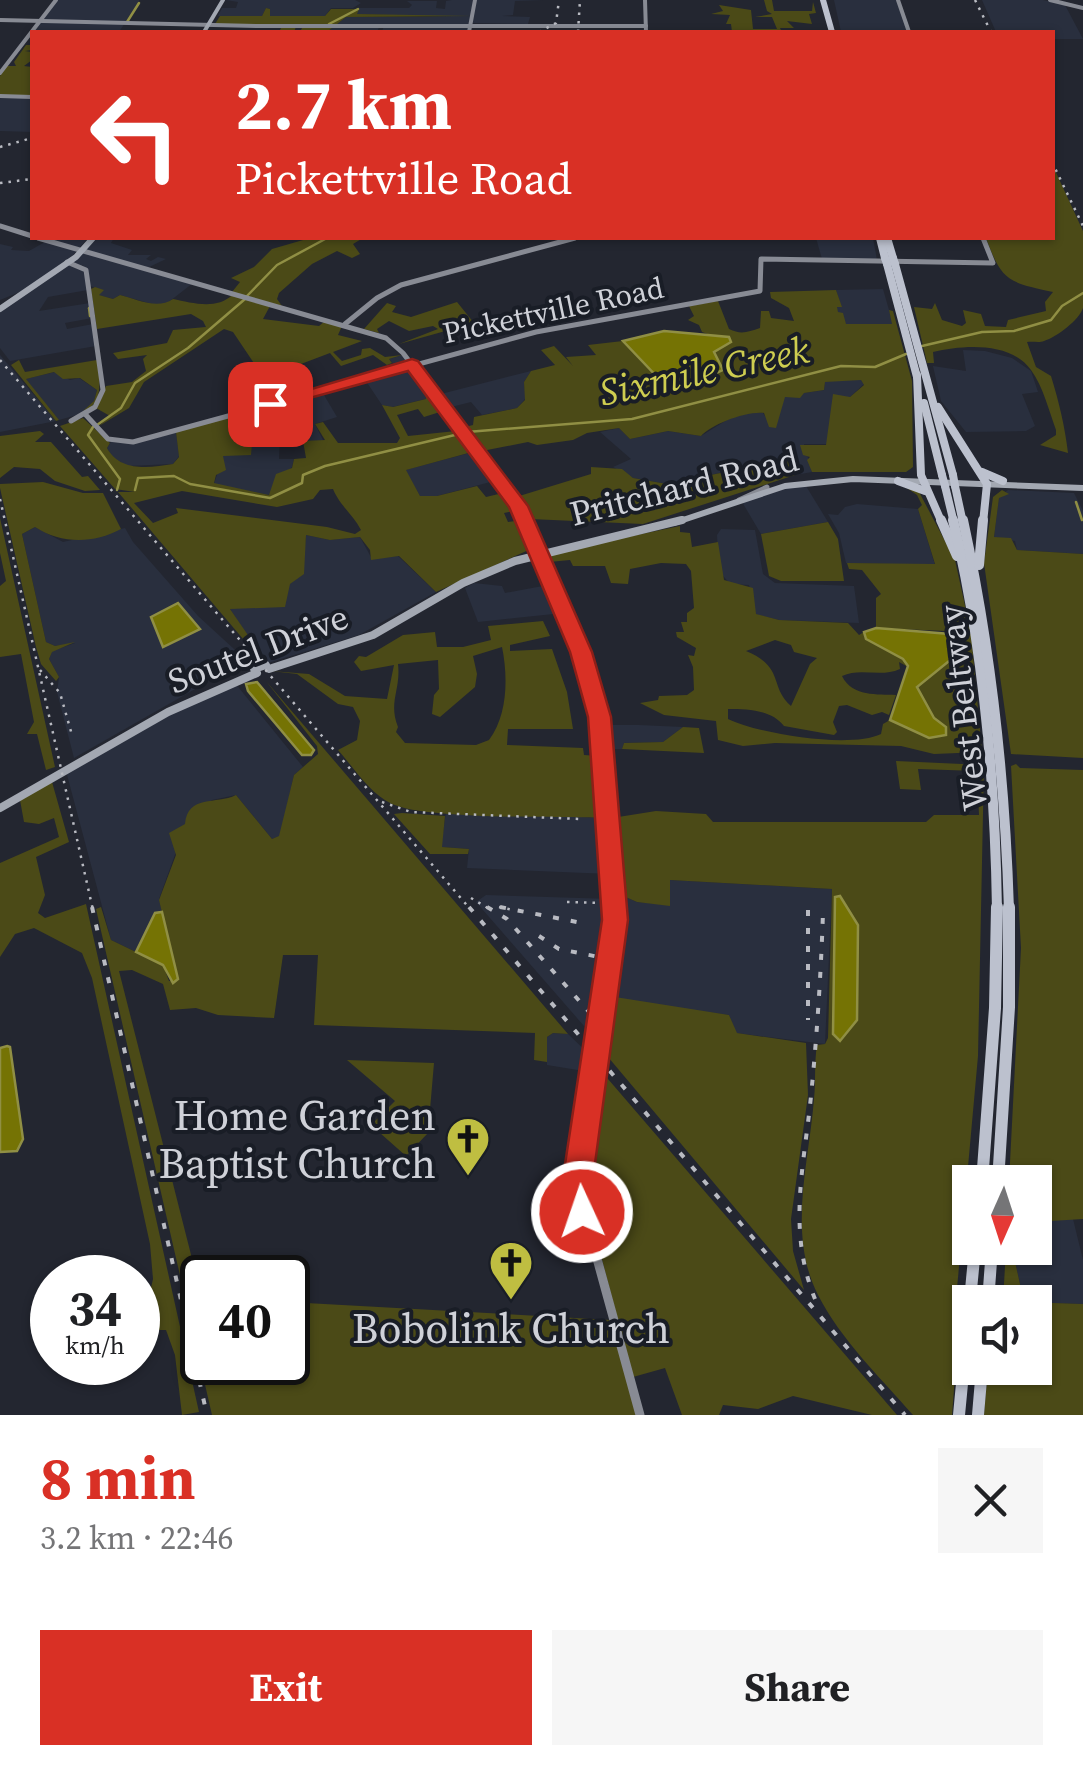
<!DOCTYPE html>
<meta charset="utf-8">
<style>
:root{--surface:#fff;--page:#f6f6f6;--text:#202124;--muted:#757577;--accent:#d93025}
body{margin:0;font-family:"Source Serif 4",serif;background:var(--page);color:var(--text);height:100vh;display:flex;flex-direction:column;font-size:38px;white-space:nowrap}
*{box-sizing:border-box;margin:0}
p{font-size:32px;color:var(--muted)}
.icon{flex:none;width:55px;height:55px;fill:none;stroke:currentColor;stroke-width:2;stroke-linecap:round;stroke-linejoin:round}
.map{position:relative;height:1415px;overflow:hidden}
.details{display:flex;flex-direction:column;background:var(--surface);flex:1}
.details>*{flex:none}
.banner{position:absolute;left:30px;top:30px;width:1025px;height:210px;border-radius:0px;box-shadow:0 2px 8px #0004;background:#d93025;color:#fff;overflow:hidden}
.needle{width:65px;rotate:183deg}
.fabs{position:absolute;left:952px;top:1165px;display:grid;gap:20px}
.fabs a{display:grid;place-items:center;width:100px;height:100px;border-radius:0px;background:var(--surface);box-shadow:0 2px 8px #0004;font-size:50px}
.speed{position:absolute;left:30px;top:1255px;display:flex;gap:20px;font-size:50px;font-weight:700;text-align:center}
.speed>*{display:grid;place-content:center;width:130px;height:130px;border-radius:50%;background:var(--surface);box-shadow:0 2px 8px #0004;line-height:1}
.speed small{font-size:25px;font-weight:400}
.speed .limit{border:5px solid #111;border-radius:15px;background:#fff;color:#111}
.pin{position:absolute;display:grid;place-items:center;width:85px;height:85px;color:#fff;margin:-42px;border-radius:20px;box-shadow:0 5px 15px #0006}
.me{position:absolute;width:110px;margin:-55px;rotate:357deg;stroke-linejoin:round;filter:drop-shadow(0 0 8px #0008)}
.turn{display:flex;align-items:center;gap:35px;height:210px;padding:0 40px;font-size:45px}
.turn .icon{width:130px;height:130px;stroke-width:2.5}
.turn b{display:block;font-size:70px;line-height:85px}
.round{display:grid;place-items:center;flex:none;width:105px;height:105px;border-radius:0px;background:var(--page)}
.headline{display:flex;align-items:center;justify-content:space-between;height:170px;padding:0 40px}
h1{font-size:60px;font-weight:700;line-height:75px;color:var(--accent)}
.action{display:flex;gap:20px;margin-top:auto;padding:20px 40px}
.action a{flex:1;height:115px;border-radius:0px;background:var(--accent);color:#fff;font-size:40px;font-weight:700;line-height:115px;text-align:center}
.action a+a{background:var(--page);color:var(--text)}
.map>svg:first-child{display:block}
.built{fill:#292f3e}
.green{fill:#4b4a17;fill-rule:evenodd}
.water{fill:#757304;stroke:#908f44;stroke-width:2.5}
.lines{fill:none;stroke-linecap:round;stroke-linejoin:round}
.stream{stroke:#908f44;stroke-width:2.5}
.secondary-far3{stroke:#888b94;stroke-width:4}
.secondary-far2{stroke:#888b94;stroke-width:5}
.secondary-far1{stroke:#888b94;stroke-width:6}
.secondary{stroke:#888b94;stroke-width:9}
.primary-far2{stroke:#a3a8b2;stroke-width:4}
.primary-far1{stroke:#a3a8b2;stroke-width:6}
.primary{stroke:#a3a8b2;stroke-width:8}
.highway-far3{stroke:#bcc1ce;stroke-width:6}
.highway-far2{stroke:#bcc1ce;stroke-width:8}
.highway-far1{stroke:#bcc1ce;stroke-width:10}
.highway{stroke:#bcc1ce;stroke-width:12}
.rail-far1{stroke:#b9bbc2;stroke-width:2.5;stroke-dasharray:2.5 6;stroke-linecap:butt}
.rail{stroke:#b9bbc2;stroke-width:4;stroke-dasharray:6 12;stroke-linecap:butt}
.primary-bridge{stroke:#a3a8b2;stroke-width:8}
.highway-bridge{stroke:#bcc1ce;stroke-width:8}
.route{fill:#d93025;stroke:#8d1f18;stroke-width:2.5}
.labels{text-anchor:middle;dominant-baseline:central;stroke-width:8;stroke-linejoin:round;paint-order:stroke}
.far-street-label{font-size:30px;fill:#cfd1d8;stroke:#191d26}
.street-label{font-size:35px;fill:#cfd1d8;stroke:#191d26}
.water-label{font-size:38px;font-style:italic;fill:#cecd50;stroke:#191d26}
.near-poi-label{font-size:42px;fill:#cfd1d8;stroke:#191d26;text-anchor:end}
</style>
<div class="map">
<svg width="1083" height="1415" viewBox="0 0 1083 1415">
<rect width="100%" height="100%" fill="#232630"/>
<g class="built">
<polygon points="57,0 139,0 139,1 119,32 33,32"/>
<polygon points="226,0 355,0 361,3 353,8 331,8 325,16 269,16 270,9 266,8 262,16 218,16 222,8 236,8 238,2"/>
<polygon points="452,0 543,0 515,1 513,15 502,16 530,17 528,24 470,23 468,32 382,32 384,25 380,25 377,32 327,32 346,17 452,17 356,14 359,8 409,8 412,5 407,1 437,1 436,8 445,9 446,1"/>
<polygon points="834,0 897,0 907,32 841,32"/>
<polygon points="982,0 1043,0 1065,5 1083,39 1053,39 1052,32 996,32"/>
<polygon points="0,97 32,97 32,132 0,131"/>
<polygon points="52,238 88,238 73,255 27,289 0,300 0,244 13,247 11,250 29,251"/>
<polygon points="94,238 114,238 111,243 132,250 128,255 151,255 146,259 151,261 158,257 166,259 147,268 193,283 166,304 152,304 120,295 113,299 98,295 103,290 90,286 88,269 82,265 88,290 48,297 39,311 90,303 92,318 65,323 67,329 93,324 96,346 10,361 0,348 0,310 73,261"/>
<polygon points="816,238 873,238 877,260 822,259"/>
<polygon points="883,289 893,324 845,324 838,313 836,306 841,306 836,290"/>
<polygon points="963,350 985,351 1012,358 1031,371 1038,392 1022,394 1035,426 1026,431 966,432 941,401 933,366 966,371"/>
<polygon points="0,355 56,421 0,432"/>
<polygon points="402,355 408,363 405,365 430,390 425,391 426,399 392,407 382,405 364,378 397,368 389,359"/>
<polygon points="531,371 524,382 526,398 517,408 482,415 471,402 447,408 437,395"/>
<polygon points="55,372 70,380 79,378 97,390 94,401 84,413 59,420 25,379"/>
<polygon points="850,378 861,380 864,384 850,397 827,444 804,444 812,472 795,475 787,459 667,484 633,478 613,467 631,459 600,432 619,428 630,439 668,431 701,436 730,418 754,412 763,413 769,422 784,396 824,390 825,382"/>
<polygon points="321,390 337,417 315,424 324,442 308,442 282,401"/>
<polygon points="272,404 280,436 279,459 294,459 292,467 269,495 214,484 223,456 255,409"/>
<polygon points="176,432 179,456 173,464 127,466 112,457 107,448 111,442 135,443"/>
<polygon points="477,451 498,480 437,496 420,496 405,470"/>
<polygon points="806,486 828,522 761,534 742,502 780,488"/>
<polygon points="1008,490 1074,493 1083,511 1083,554 1017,550 1015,541 994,537 999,497"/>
<polygon points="857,504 918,509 935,565 846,563 839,533 828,514 838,515 845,507"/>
<polygon points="35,527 63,542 125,528 133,542 198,616 246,660 74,758 57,692 59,677 49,659 52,651 75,643 55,646 46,642 22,534"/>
<polygon points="721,529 755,530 763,574 775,583 854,586 859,623 779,620 755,614 749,585 730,584 719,571 717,535"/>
<polygon points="306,535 330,540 360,537 372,559 398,556 436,592 359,635 265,664 230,609 290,584 303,566"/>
<polygon points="474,583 502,586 505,593 548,585 563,613 478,622 465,588"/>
<polygon points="235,683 303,767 294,775 280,836 272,839 236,795 212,800 186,824 159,899 162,912 158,912 136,952 111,940 66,771 170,713"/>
<polygon points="604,725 639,725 683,727 663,742 624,743 622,749 606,749"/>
<polygon points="446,812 606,818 610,874 467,868 469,849 441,847"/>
<polygon points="670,880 832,889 825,1044 736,1033 729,1015 611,999 621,895 637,902 670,905"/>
<polygon points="486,895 612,899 613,924 600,1019 584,1026 476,902"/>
<polygon points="553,1033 568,1034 592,1057 590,1072 547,1065 546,1038"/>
<polygon points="1062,1218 1073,1219 1083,1260 1083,1304 1024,1302 1012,1248 1035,1248 1035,1222"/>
</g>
<g class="green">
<polygon points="764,0 772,0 774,11 812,11 813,2 816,13 809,14 812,24 787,21 794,28 780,28 782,32 732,32 731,24 726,24 730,15 711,14 723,11 719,5 751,10 753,29 777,29 772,17 755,17 772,14 767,11"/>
<polygon points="266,8 270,9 270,16 325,16 331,9 359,9 357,14 472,16 346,17 327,32 300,32 302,28 328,26 297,24 294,32 279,32 282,26 215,24 220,16 262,16"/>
<polygon points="26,45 32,45 32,50 25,51 32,52 32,60 24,66 32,67 30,95 0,95 0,76 6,66 16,66 14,62"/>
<path d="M1053,166L1083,231V308C1079,320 1057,337 1044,341C1039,343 1033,341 1027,342L1036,367L1051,376C1059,402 1065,427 1068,453L1040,445L1056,435V430C1049,411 1043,386 1031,370C1010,341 963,345 933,352L934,363H927L914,307L932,309L935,303L942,320L962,326L966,323L963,310L981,314L985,326L1006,327L1008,320L1046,311L1045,302L1053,292C1007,282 1002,281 986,238H1052Z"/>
<polygon points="310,238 363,238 353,244 360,254 352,258 337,251 312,264 279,293 277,299 282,306 232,292 240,282 231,278 254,267 272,249"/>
<path d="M95,287L104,290L99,295L113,299L120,295C137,299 157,310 173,299C192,303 217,310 232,295L270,306L263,319L319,326L325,321L342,326L338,335L362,341L333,352L342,361L361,355L362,349L370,348L385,357L402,355L389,359L392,363L387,365L373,355L341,366L330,353L264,378L233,332L224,329L144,382L129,408L99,426L110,416L96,408L106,386L132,382L146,371L143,359L147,355L118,359L113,353L167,343L173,330L206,327L203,321L191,314L97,329L91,289Z"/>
<path d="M836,290L842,307H837L838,312L843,313L846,324H892L889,310L893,311L912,381L913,467L906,472H812L807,460L810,457L803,455L800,445H826L833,394L850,397L864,385L861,380L825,382L824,390L804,393L800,398L785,397L776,428L769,427L764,413C745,411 711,425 701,436L668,431L630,439L619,428L587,433L573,440L537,445L528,442L482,451L465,427L473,425L474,417L517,408L525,400L524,382L531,371L555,365L541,350L554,346L573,366L566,357L596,355L588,345L623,341L670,385H690L720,372L714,352L730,342L702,332L699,325L688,320L694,316L689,306L718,301L729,329C741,335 748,332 760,328L761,311H769L771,318L794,321L789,308L771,298L770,292Z"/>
<polygon points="457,302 474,323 399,344 438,329 433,326 409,331 389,321 377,329 379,333 364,329 387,303 396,306 392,312 411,317"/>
<path d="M19,360L25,372L97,360C100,381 104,404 83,411L94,401L97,390L80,378L63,379L54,372L26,379L59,420L56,421L11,365Z"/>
<path d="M425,391L443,411L424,417L418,409L397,415L408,436L456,431L472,452L406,470L420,496H437L477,486L486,497L507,492L519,510L504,513L508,522L523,520L533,548L436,592L399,556L371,560L370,550L360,537L330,540L306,535L304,574L290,584L285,607L230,609L259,651L255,653L118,492H135L115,489L60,426L83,418L110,443L107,448C120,472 149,468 173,464L179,457L176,432L255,409L251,455L223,456L226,470L216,475L214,483L269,495L276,474L292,468L294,459L306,458L303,441L325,440L315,424L323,422L338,443H397L400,438L382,405L393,407L426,399ZM333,489C340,506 352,513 361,530L355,534L327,527L176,508L178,513L153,523L134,503L182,491L277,507L313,499L320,490Z"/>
<polygon points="40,431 44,434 35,442 51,442 82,477 88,476 100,490 85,491 55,481 40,469 14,467 0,478 0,436"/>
<polygon points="788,459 795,475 643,524 530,519 516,497 591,474 591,467 622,469 633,478 667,484"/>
<path d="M43,482L83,493H103L121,529C93,544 61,544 35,527L22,534L46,642L55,646L75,642L52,652L49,659L59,677L56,681L41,664L36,647L0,488V484Z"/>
<path d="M904,486L918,490L955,560L971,633L982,752L934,754L901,746L775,743L743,746L718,740L716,721L664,715L640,703L658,700L659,696L687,695L694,690L693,667L688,655L694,656L696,648L677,637L676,632H684L681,622H687V613L694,608L691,571L686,564L661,563L630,569L628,584L611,583L605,566H573L570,560L549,562L547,558L551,553L680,526V532L690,533L692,547L718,542L724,580L753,588L756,614L779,620L848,623L859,635L864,632V637L903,659L908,667L899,662L900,669C880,678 861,667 842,676C852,697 878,694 896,695L889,715L882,712L872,715L847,705L839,706L833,722L837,732L834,735L784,726C772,710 748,709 728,709V719C759,734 850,749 881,734L883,724L890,720L929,738L945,735L946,727L934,718L917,687L954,657L946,631L876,628V598L881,594L862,570L849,569L847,563L935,564L918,509L922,505L917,495ZM775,640L791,645L794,652L817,658L810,664L791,706C769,687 785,667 746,651Z"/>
<polygon points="1002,490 1009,494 999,498 994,537 1011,538 1017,550 1083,554 1083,758 1011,754 984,563 993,497"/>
<polygon points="0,518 55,767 46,770 37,734 27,734 34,722 21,654 0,657 0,586 6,581 0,553"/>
<polygon points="828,522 838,539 844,581 781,581 769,576 761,534"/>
<path d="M543,621L550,636L510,645V651L552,649L567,692L573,729H508L507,745L583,748L584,755L598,756L602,818C556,816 428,820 392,804C370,794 354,768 338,750L357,740L360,721L353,707L338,704L297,674L271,671L309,674L345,696L387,699L394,665L361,671L354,662L359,656L366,657L403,635L435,632L437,647H463L491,640L488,626ZM502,647C508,676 508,715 489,740L476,745L405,743L396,732L398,727C388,702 401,690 398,664L438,660L439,689L434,695L432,714L440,717L475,687L477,674L473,656Z"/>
<path d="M266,681L568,1034L553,1033L547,1037V1062L534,1060L535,1033L314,1025L318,955H283L274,1018L218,1015L196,1008L170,1010L163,984L132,970L119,971L202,1298V1362H288V1302L611,1320L637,1415H212L96,909L101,907L111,940L163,965L169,981L178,980L159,900L176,855L169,833L185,824C188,794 216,805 236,795L272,839L279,836L294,775L318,754L317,746Z"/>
<polygon points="683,727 699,728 704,753 622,749 624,743 663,742"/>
<path d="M896,761L984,765L978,1056L954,1322L958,1337L952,1415H913C880,1377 841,1340 818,1295C787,1234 809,1163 814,1099C816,1081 814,1064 817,1045L825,1044L828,1038L832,889L670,880V906L637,902L621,895L612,818L656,811L706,814L713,822H926L934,815H979L977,771L918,769L921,790L900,789Z"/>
<polygon points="1016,764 1020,768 1083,770 1083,1219 1035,1222 1035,1182 1009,1182 1021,948 1011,766"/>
<polygon points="52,782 69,842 36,857 45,895 38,913 45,918 86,904 199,1412 182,1415 175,1355 166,1330 148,1330 144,1318 153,1279 150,1244 92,978 82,953 34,928 15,934 0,957 0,863 59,837 54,818 39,824 24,822 20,800"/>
<polygon points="402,813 445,816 442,847 469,849 468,854 430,854 394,814"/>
<polygon points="615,997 729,1015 737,1033 806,1043 808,1095 791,1219 793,1251 804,1290 603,1051 611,999"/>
<polygon points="347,1060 434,1063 428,1133 406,1156 371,1125 395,1101"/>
<polygon points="602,1072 897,1415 872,1415 793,1396 758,1409 723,1405 719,1415 682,1415 665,1368 633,1377 585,1195 584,1167"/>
<polygon points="1006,1248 1012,1248 1024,1302 1083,1304 1083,1415 984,1415 988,1368 1035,1368 1035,1302 1003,1302"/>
</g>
<g class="water">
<polygon points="664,331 729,337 731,342 714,352 723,370 690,385 663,383 623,341"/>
<polygon points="178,603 200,629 163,647 151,617"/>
<polygon points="876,628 950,634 954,657 917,687 934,718 946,727 946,735 929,738 890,720 908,666 903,659 866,639 864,632"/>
<polygon points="257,682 314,750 311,755 302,755 248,691 246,684"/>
<polygon points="840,896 858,925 857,1020 840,1041 833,1034 835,897"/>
<polygon points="162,912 178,979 173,983 163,965 136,952 155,913"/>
<polygon points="7,1046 10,1047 23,1139 17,1151 0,1152 0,1048"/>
</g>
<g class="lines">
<g class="stream">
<polyline points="127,22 139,3"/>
<polyline points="329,24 358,9"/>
<polyline points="247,296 277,265 327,238"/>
<polyline points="89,308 90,316"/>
<polyline points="922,346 982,332 1014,331 1051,320 1062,306 1083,293"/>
<polyline points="97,425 121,408 135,383 188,348 245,299"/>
<polyline points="93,427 88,435 120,479 117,490"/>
<polyline points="467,432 632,419 841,366 875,367 906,354"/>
<polyline points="135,490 138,478 174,476 190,484 270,498 302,483 303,475 325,466 459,434"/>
<polyline points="1076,502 1082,520"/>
</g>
<g class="secondary-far3">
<polyline points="645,0 646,32"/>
<polyline points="898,0 909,32"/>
<polyline points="1050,0 1083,8"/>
<polyline points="0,20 258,26 646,26"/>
<polyline points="469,32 475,0"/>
<polyline points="0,73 56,0"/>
<polyline points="0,96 32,97"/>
</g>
<g class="secondary-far2">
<polyline points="0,226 32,236"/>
<polyline points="38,238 386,338 403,353 518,506 525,523"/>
<polyline points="67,262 86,270 103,390 95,407 71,421"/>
<polyline points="345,324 377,298 401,285 575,238"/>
<polyline points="85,414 108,439 133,442 536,332 760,291 761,259 993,263 983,238"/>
<polyline points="739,500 767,487"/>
</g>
<polyline class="secondary-far1" points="524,520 596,694 613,910"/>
<polyline class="secondary" points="613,907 615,931 579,1193 640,1415"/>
<polyline class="primary-far2" points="204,32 223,0"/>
<g class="primary-far1">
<polyline points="0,309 76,257 93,238"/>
<polyline points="674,523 785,486 853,479 1083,488"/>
</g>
<g class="primary">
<polyline points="269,669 373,635 463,583 515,561 682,520"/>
<polyline points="0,808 168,712 257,673"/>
</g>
<polyline class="highway-far3" points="823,0 832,32"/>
<g class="highway-far2">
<polyline points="880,238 885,258"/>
<polyline points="887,238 893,258"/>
<polyline points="887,264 917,377"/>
<polyline points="895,264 953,475"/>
<polyline points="917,375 921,475 942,523"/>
<polyline points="924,403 942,475"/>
<polyline points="938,407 987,484 983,523"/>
<polyline points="982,472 1003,481"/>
<polyline points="898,481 925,491"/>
<polyline points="945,486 954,523"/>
<polyline points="955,486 963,523"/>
</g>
<g class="highway-far1">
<polyline points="941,520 957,556"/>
<path d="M953,520C984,648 995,778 997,910"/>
<path d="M963,520C991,649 1005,778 1009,910"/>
<polyline points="979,565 983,520"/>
</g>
<g class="highway">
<polyline points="982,1182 995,1008 997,907"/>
<polyline points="998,1182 1009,1007 1009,907"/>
<polyline points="988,1302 992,1248"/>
<polyline points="959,1415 975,1248"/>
<polyline points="978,1415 982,1368"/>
</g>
<g class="rail-far1">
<polyline points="975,0 991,32"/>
<polyline points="539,32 556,23 559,0"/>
<polyline points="578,32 580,0"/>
<polyline points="0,147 32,138"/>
<polyline points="1052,162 1083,226"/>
<polyline points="0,183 32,179"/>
<polyline points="0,360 471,910"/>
<polyline points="0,499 93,910"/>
<polyline points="40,670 60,693 72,735"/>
<polyline points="382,802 411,812 580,819"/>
<polyline points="471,898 491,910"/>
<polyline points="567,902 607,903"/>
<polyline points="499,907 513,910"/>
</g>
<g class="rail">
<polyline points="92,907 207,1415"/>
<polyline points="469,907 905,1415"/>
<polyline points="487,907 507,919 590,1013"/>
<polyline points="500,907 577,922"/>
<polyline points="808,910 808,1020"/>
<polyline points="539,936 559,949 599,957"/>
<path d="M815,1299C787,1230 804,1167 811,1096C817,1035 821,973 823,912"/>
</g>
<polyline class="primary-bridge" points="254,669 266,665"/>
<g class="highway-bridge">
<polyline points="885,258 887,264"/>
<polyline points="893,258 895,264"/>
<polyline points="942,475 945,486"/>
<polyline points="953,475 955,486"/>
</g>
</g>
<polygon class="route" points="412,359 418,361 528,506 592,652 611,717 628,920 594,1171 598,1212 593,1223 582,1227 572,1223 564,1171 602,920 588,717 570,652 509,507 408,371 270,409 261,404"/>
<defs>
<symbol id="church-pin" viewBox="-11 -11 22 30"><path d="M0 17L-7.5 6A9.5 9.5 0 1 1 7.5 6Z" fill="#bfbe41" stroke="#191d26"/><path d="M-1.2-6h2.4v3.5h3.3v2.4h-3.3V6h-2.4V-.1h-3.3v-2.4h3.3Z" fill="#111"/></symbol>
</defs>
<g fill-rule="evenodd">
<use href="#church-pin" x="443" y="1114" width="50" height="68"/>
<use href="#church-pin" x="486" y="1238" width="50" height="68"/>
</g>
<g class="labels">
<g class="far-street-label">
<text transform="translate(553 310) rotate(-12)">Pickettville Road</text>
</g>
<g class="street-label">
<text transform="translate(684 486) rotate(-14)">Pritchard Road</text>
<text transform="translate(258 649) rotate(-21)">Soutel Drive</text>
<text transform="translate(963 708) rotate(-97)">West Beltway</text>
</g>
<g class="water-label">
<text transform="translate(704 371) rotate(-12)">Sixmile Creek</text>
</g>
<g class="near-poi-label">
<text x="436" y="1115">Home Garden<tspan x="436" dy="48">Baptist Church</tspan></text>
<text x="511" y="1328" text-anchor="middle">Bobolink Church</text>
</g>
</g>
</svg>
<div class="fabs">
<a><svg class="needle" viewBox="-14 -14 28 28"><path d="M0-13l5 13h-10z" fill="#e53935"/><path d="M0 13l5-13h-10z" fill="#757577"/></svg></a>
<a><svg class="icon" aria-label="sound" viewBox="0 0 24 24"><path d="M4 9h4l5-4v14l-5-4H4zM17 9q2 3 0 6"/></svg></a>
</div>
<div class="speed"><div>34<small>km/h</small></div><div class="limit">40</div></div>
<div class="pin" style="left:270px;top:404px;background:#d93025"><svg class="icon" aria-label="arrive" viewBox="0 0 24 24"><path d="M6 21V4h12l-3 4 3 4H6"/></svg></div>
<svg class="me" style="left:582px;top:1212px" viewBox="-20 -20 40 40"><circle r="17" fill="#d93025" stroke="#fff" stroke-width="3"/><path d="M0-11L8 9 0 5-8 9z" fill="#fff"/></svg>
<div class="banner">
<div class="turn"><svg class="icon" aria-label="left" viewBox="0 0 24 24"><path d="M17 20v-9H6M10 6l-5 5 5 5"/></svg><div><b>2.7 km</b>Pickettville Road</div></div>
</div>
</div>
<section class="details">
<div class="headline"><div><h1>8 min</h1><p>3.2 km · 22:46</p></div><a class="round"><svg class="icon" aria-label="close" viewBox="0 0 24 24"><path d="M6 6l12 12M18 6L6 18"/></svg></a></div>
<div class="action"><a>Exit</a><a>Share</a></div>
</section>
